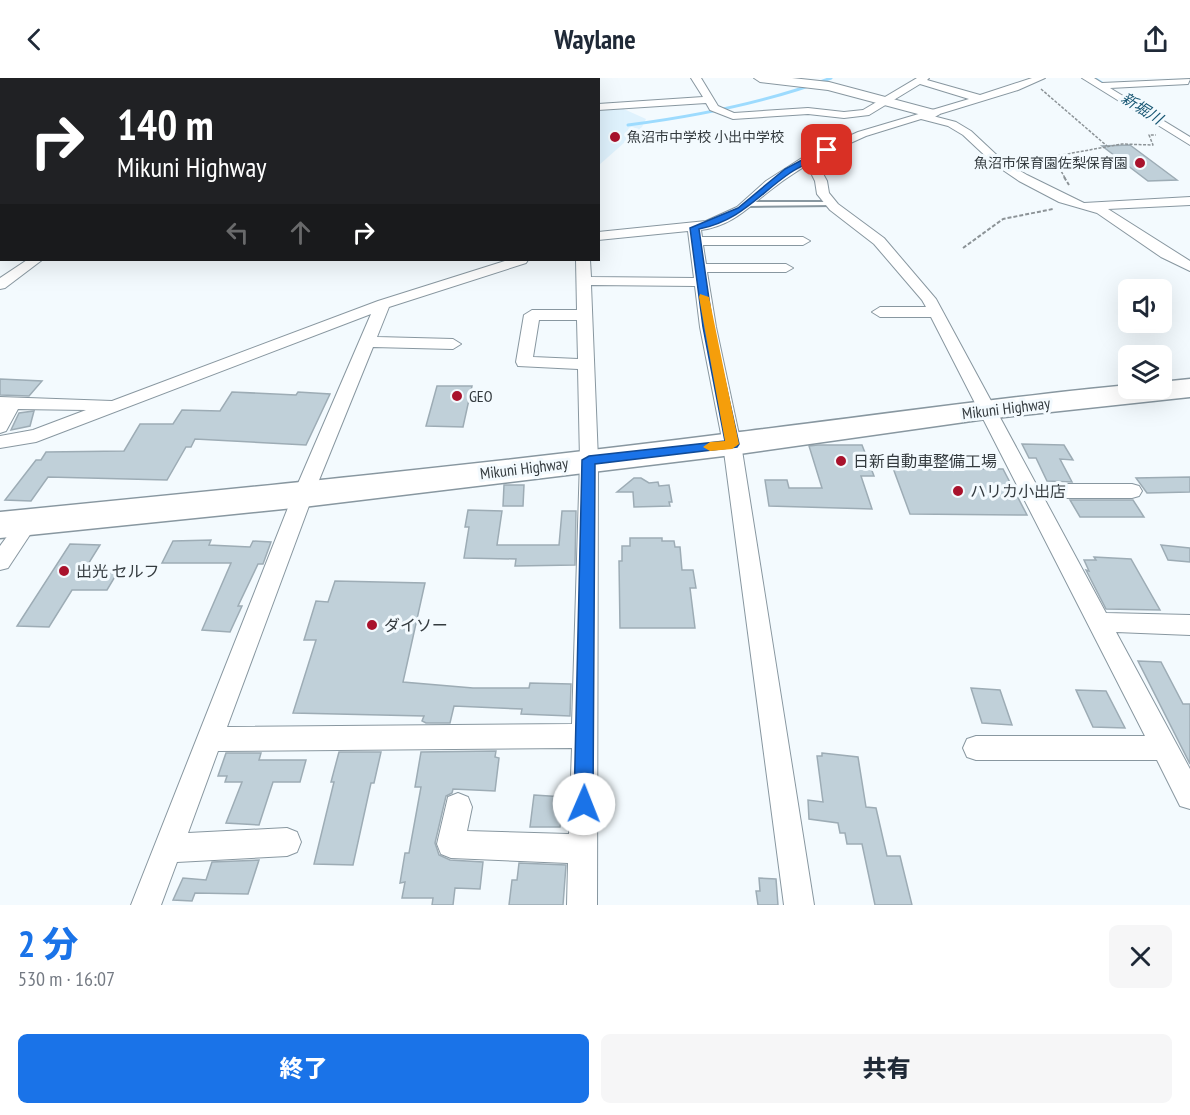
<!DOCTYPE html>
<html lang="ja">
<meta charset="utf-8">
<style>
:root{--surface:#fff;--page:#f6f6f7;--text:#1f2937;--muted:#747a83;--accent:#1a73e8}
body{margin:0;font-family:"PT Sans Narrow","Noto Sans JP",sans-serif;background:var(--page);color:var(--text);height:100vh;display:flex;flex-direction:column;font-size:22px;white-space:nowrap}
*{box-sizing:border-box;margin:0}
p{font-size:20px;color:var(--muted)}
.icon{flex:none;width:33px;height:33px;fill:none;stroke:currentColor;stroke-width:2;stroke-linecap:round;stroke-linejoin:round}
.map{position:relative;height:827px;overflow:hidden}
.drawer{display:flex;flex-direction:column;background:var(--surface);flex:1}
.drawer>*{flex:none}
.guide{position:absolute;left:0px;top:0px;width:600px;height:183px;box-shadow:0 6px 24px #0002;background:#202124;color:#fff;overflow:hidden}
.tools{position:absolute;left:1118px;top:201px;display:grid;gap:12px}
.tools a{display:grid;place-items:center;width:54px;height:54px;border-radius:9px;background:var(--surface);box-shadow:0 6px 24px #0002;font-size:30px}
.pin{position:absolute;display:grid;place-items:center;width:51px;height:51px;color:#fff;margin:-26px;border-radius:12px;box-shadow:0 3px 9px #0006}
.me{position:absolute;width:66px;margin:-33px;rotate:1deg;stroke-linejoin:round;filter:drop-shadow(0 0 4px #0008)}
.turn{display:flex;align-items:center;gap:21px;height:126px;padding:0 18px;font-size:27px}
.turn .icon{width:78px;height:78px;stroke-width:2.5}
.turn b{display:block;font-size:42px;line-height:51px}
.lanes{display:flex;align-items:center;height:57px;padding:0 18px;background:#0003;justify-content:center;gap:30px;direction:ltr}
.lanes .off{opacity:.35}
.round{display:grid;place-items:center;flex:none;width:63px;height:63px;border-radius:9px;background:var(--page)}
.head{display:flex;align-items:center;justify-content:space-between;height:102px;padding:0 18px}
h1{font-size:36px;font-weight:800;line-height:45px;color:var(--accent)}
.primary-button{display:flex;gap:12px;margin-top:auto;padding:12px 18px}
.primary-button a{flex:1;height:69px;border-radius:9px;background:var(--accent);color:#fff;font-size:24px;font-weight:800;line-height:69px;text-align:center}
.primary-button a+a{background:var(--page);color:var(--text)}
header{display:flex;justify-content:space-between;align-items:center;height:78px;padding:0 18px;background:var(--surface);font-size:27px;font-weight:800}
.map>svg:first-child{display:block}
.built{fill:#dff2fd}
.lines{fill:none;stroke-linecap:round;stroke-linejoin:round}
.stream{stroke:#9ddbfe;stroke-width:3}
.building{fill:#c0d0d9;stroke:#9dacb5;stroke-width:1.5}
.service-casing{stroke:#8897a0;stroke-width:4}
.minor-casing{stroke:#8897a0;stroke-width:2}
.tertiary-casing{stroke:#8897a0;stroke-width:2}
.secondary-casing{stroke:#8897a0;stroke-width:4}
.trunk-casing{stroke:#8897a0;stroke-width:3}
.path-far1{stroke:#8c9397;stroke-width:1.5;stroke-dasharray:3 1.5;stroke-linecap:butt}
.path{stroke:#8c9397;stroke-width:2;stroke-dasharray:4 2;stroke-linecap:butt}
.service{fill:#fff;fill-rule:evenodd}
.minor{fill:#fff;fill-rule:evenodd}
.tertiary{fill:#fff;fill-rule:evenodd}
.secondary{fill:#fff;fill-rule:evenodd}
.trunk{fill:#fff;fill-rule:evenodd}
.route{fill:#1a73e8;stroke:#114b97;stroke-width:1.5}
.slow{fill:#f59e0b}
.poi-dot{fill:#a9122c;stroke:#f3fafe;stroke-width:2}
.labels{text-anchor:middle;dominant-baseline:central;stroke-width:6;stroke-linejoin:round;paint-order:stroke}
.far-poi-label{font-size:14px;fill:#343b3f;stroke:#f3fafe;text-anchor:start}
.far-water-label{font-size:15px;font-style:italic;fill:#175673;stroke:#f3fafe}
.poi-label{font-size:16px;fill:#343b3f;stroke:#f3fafe;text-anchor:start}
.street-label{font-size:16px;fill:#343b3f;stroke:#f3fafe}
</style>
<header><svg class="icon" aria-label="back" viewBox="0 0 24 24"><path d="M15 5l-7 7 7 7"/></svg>Waylane<svg class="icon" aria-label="share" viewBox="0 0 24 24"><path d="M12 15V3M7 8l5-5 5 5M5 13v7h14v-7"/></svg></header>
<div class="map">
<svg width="1190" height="827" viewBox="0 0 1190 827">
<rect width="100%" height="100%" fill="#f3fafe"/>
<polygon class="built" points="617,28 646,41 642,49 599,87 599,29"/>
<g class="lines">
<g class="stream">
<polyline points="1094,0 1105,7"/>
<polyline points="72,2 78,0"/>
<path d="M628,47C698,38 765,25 831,0"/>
</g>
</g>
<g class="building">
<polygon points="1130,67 1177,102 1148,103 1102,68"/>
<polygon points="0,301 42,303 29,318 0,317"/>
<polygon points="437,308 472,308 463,349 426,348"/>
<polygon points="232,314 296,317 298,314 330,316 306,367 195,361 191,369 186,369 167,402 48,399 31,423 5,422 36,382 41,382 46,374 124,373 140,346 173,346 182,332 220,333"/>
<polygon points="34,333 30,348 11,352 19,335"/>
<polygon points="1022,366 1064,367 1073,382 1060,381 1072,404 1047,403 1036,380 1029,380"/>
<polygon points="818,367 862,367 874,398 861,398 872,431 769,428 765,402 787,402 789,410 822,410 809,368"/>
<polygon points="893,390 1003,391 1027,437 910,436"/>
<polygon points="1190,399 1190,414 1147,415 1136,400"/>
<polygon points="634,400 641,400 649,405 658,404 659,408 669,407 672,424 669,424 670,428 634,429 633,414 617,414"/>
<polygon points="504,407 524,407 523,428 503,428"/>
<polygon points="1070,422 1133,422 1144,439 1080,439"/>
<polygon points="468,432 502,433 497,467 559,467 562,433 576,433 575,487 515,488 516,481 464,480 469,449 465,449"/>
<polygon points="630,460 662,460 662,463 674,463 675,469 680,469 682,492 693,492 696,510 690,510 695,550 620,550 619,483 622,483 622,468 630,468"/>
<polygon points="211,462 209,467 250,469 253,463 271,464 263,486 258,486 238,528 242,528 230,554 202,552 231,485 162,485 173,463"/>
<polygon points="70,466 100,467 85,491 119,492 107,512 72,512 49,549 17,548"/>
<polygon points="1161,467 1190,470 1190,484 1168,482"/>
<polygon points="1094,479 1131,481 1160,532 1106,531 1086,492 1089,493 1084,482 1096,482"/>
<polygon points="335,503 425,505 403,604 473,610 529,610 530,605 571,606 570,638 521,636 522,631 454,628 450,645 426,645 422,643 424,638 293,635 316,562 304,562 316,523 328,524"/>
<polygon points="1138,583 1161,584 1183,626 1190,626 1190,686"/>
<polygon points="971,610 1000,612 1012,647 982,645"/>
<polygon points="1076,612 1106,613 1125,650 1093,649"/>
<polygon points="496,673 495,679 499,680 495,713 453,711 452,715 446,718 435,765 439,777 450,782 483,784 480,811 455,810 453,827 432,827 433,820 402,820 405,804 400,805 405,775 409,775 421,709 415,709 421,674"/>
<polygon points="339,674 381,674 374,705 371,705 353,787 314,786 334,704 331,704"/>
<polygon points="226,675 261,675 259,682 306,682 300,704 273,704 259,747 226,745 242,704 225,704 227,698 218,698"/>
<polygon points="822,675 858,679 866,729 876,730 887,778 900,778 912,827 875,827 862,766 847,766 845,755 840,755 838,745 809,741 808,722 823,724 817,678 822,678"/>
<polygon points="534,717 564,719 560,749 530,749"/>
<polygon points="259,782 248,816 195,815 192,823 173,822 183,800 206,802 212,784"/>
<polygon points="519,785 566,787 563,827 509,827 512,802 517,802"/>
<polygon points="759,800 776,801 778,827 758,827 756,813 760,813"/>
</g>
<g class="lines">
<defs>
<polygon id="service" points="832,124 835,126 834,127 747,128 744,126 747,124"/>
<g id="minor">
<polygon points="106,0 125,0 105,2"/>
<polygon points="144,0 154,0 144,2"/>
<path d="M691,0H701L718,28L734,35L808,30L844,34L863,32L917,0H929L927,2L980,17L1032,0H1045L1018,12L933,38L956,44L971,53L1002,82L1027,97L1084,125L1190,119V127L1108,131L1190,183V193L1161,179L1097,135L1059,124L1019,103L994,86L963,57L948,48L921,41L866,58L815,81L827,103L829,115L838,126L884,160L936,221L1036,406H1132L1139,408L1142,413L1139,418L1132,420H1044L1106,535L1190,537V557L1116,554L1190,691V731L1180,728L1157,682H976L967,679L963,670L967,661L976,658H1145L931,239H880L872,234L880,229H926L922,222L874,166L830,132L817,116L815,103L807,87C796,94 786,100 776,108C751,126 734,148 701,152L702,159H803L810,163L803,167H703L706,186H786L793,190L786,194H707L716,249L741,366L814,827H784L723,366L700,249L695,208L591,207L598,382L597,827H567L568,785L451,780L441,776L437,766L448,719L458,715L468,719L472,729L467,753L569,756L572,670L218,673L188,755L287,750L297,754L301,764L297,774L287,778L177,784L161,827H131L293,417L371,236L36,364L0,370V358L33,352L86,332L18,331L6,353L0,355V319L112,323L378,223L508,182H528L526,185L389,229L377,259L453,261L461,266L453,271L373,269L313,417L227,649L572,646L580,382L578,291L518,288L516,284L524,237L532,232H577L576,182H590L591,199L694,200L688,153L598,162V154L706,143L737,129L766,103L805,78L858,54L969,21L920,6L869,37L844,40L808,36L733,41L710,32L706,25L598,32V26L703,19ZM539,242H577L578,281L533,279Z"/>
<polygon points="1082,0 1094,0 1102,5 1190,1 1188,6 1110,10 1190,59 1190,67"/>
<polygon points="2,19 2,26 0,26 0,20"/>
<rect x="0" y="63" width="2" height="6"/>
<polygon points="27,182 42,182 5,210 0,211 0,200"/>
<polygon points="29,435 36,438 39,443 8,490 0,492 0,468 22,438"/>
</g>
<polygon id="tertiary" points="754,0 792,0 829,4 938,33 940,36 933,40 828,12 760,4"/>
<g id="secondary">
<polygon points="83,0 98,0 82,2"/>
<polygon points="347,0 378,0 346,2"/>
<rect x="0" y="23" width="2" height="8"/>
<polygon points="0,96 2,96 0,108"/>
</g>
<path id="trunk" d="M1190,301V319L986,341L732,377L303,429L0,460V434C244,410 488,386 732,355C864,339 995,320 1128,307V310H1161V304Z"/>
</defs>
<use href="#service" class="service-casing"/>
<use href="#minor" class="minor-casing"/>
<use href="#tertiary" class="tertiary-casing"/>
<use href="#secondary" class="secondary-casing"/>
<use href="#trunk" class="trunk-casing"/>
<g class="path-far1">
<polyline points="1041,11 1107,68"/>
<polyline points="1065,100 1056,84 1056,78 1122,66 1153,67 1149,57 1156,57"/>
</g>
<g class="path">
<polyline points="1064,99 1069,107"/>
<polyline points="963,170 1003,141 1053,131"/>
</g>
<use href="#service" class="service"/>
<use href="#minor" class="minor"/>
<use href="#tertiary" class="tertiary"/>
<use href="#secondary" class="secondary"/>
<use href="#trunk" class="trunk"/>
</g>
<path class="route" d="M824,70L831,72C819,82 803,86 790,95C758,117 740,143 699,151L713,249L739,366L737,369L595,386L593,726L590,733L584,735L577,733L574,726L582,382L589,378L725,363L703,249L690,150L738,130L785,91Z"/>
<polygon class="slow" points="700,216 709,219 739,366 732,371 710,373 703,369 710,364 725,363 699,219"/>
<g class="poi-dot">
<circle cx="615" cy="59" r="6"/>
<circle cx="1140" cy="85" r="6"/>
<circle cx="457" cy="318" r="6"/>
<circle cx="841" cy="383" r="6"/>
<circle cx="958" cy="413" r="6"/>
<circle cx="64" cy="493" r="6"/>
<circle cx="372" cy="547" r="6"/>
</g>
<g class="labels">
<g class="far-poi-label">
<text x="627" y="59">魚沼市中学校 小出中学校</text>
<text x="1128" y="85" text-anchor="end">魚沼市保育園佐梨保育園</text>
</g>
<g class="far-water-label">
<text transform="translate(1142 30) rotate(32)">新堀川</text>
</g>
<g class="poi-label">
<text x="469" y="318">GEO</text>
<text x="853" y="383">日新自動車整備工場</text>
<text x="970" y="413">ハリカ小出店</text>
<text x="76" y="493">出光 セルフ</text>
<text x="384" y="547">ダイソー</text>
</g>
<g class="street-label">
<text transform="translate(1006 330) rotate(-7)">Mikuni Highway</text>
<text transform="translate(524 390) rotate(-7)">Mikuni Highway</text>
</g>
</g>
</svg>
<div class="tools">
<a><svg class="icon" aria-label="sound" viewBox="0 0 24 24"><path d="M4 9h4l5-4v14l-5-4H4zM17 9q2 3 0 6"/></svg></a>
<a><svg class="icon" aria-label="layers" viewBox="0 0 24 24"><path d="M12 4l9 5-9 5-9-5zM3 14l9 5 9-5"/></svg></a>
</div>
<div class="pin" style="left:827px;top:72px;background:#d93025"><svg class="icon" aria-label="arrive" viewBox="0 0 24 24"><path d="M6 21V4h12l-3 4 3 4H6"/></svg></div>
<svg class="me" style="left:584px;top:726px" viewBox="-20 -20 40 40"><circle r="19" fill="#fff"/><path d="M0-13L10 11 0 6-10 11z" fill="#1a73e8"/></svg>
<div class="guide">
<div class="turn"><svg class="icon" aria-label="right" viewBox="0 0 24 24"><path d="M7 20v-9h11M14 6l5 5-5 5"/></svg><div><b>140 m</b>Mikuni Highway</div></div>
<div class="lanes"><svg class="icon off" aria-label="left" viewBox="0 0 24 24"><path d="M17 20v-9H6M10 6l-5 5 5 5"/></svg><svg class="icon off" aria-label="ahead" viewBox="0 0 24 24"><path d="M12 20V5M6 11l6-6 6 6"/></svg><svg class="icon" aria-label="right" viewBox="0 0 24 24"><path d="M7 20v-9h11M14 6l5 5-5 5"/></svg></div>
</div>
</div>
<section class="drawer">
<div class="head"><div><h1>2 分</h1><p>530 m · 16:07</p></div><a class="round"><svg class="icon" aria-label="close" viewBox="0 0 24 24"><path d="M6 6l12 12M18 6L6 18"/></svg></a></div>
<div class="primary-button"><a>終了</a><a>共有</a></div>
</section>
